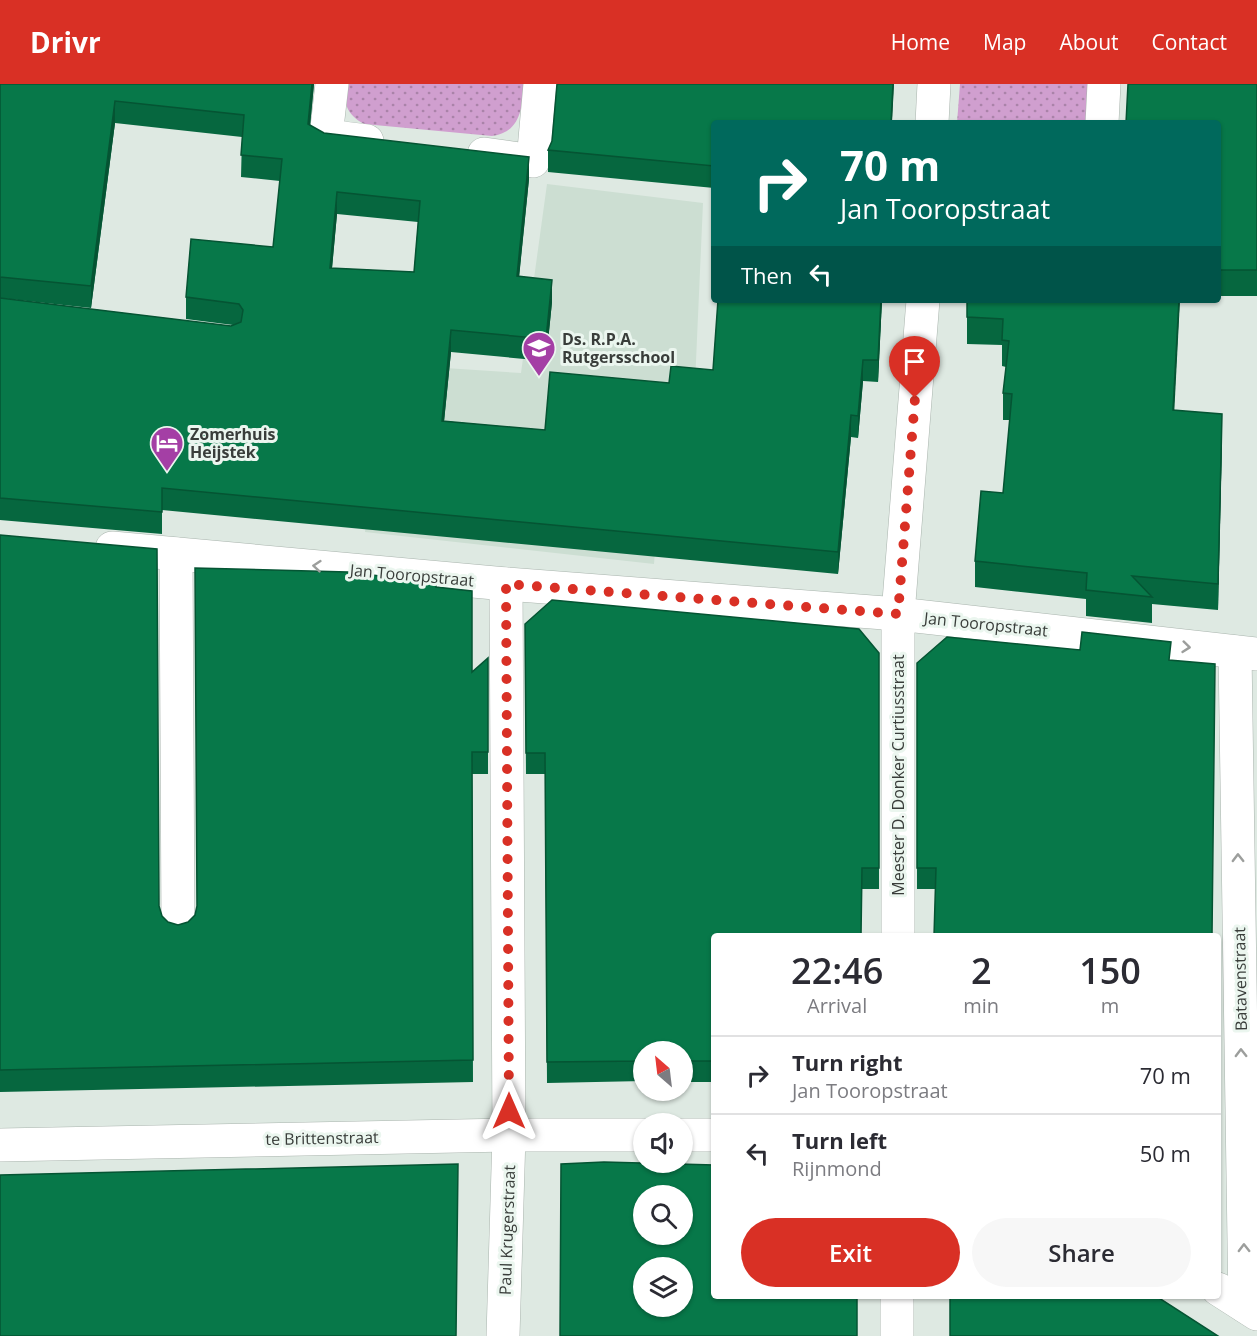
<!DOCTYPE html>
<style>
:root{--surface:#fff;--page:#f7f7f7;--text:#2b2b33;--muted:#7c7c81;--line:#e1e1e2;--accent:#d93025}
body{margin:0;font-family:"Open Sans",sans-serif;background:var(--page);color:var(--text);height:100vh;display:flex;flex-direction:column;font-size:22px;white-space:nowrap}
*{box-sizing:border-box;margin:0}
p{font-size:20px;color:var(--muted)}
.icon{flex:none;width:33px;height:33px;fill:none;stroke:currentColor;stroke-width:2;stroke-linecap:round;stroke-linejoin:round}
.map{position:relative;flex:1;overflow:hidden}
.side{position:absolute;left:711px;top:849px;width:510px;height:366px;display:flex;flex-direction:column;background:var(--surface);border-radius:6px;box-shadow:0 2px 4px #0004}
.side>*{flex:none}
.top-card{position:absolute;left:711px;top:36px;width:510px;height:183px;border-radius:6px;box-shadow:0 2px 4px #0004;background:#00695c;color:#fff;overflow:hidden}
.needle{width:39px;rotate:332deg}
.fabs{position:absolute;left:633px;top:957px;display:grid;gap:12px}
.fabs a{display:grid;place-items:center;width:60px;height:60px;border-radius:50%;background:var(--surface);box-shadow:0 2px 4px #0004;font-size:30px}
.pin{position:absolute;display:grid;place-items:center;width:51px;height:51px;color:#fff;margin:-62px -26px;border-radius:50% 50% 50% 0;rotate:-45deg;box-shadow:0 0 6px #0007}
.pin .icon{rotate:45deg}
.me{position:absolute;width:66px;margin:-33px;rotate:0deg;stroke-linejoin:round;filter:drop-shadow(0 0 4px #0008)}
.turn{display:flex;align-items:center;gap:21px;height:126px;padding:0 30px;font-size:27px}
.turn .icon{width:78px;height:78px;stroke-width:2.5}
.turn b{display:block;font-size:42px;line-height:51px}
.then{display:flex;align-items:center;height:57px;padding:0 30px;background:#0003;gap:12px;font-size:22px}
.eta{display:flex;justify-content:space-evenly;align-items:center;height:102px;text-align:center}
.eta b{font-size:36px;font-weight:600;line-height:42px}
.button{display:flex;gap:12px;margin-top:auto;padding:12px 30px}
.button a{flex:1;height:69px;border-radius:36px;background:var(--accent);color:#fff;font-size:24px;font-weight:600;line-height:69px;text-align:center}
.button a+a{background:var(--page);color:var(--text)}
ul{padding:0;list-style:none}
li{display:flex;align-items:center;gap:18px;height:78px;padding:0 30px;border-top:2px solid var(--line)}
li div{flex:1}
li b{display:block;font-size:22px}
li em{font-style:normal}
header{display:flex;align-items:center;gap:36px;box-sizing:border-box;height:84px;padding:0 30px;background:var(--accent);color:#fff}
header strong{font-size:28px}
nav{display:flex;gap:33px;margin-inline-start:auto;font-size:21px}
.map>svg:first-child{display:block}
.built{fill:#ccded2}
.green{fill:url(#green-dots)}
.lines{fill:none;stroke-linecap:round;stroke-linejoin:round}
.minor-casing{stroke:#a9b4ad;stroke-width:34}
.minor{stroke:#fff;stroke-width:33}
.wall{fill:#06673f;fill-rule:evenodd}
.shaded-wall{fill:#055433}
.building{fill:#077849;stroke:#055433;stroke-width:1.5;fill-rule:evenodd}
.oneway{stroke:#9c9e9c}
.route{stroke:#d93025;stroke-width:10;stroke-dasharray:0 18}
.labels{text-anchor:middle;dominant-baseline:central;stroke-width:6;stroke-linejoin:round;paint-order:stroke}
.poi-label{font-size:16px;font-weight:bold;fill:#393d3a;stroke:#ebf6ef;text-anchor:start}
.street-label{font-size:16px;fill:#393d3a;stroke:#ebf6ef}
</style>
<header>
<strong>Drivr</strong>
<nav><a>Home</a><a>Map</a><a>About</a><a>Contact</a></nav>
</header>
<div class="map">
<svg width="1257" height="1252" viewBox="0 0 1257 1252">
<defs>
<pattern id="green-dots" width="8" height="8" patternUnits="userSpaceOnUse" patternTransform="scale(1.5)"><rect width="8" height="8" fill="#d09fcf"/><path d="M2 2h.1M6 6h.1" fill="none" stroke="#aa83a9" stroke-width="1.8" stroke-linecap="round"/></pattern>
</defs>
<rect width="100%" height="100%" fill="#dee9e2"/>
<polygon class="built" points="547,100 703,119 695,300 669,298 654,480 365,448 384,280 521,289"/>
<g class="green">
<path d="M342,0H524C522,24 521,48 492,52L364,40C346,30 345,20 342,0Z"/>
<polygon points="960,0 1088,0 1086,39 957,39"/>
</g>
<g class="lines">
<defs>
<g id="minor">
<polyline points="332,0 326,52 367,57"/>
<polyline points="932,39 934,0"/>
<polyline points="1102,39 1104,0"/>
<polyline points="484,70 533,77 540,0"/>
<polyline points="112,464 506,500 898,530 1257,570"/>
<polyline points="176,470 178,844"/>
<polyline points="1235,568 1245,1222"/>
<polyline points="898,852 898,530 923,216"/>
<polyline points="682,1051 714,1051"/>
<polyline points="0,1061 509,1051 644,1051"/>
<polyline points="1218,1205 1257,1230"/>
<polyline points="503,1252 509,1051 506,500"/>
<polyline points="897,1252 897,1212"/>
</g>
</defs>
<use href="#minor" class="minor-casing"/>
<use href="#minor" class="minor"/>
</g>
<g class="wall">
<path d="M0,0H314L310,42L324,49L529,95L519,192L552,218L546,277L451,268L444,337L545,346L669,299L713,286L718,216H882L878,298L863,297L858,354L851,353L838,490L162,426V450L0,436ZM115,39L242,53L241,93L280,97L273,163L186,213V235L233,241L231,242L0,214L91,224ZM337,130L418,138L414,188L332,184Z"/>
<polygon points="1257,0 1257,212 1218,212 1218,39"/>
<polygon points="714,39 714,104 548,88 548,66"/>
<polygon points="967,216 1175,326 1222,356 1218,526 1152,520 1152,539 1086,532 1086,515 975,503 975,477 1003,409 1010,336 1003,336 1003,309 1006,283 1002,282 1002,261 967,260"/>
<polygon points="0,451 159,822 162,832 168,838 178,841 188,838 195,831 436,503 472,588 488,668 488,690 472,690 473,998 0,1008"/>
<polygon points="525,540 879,569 879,805 862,805 714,852 714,998 682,998 682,968 644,968 644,997 547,999 545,690 526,690"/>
<polygon points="1171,558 935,805 917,805 917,579"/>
</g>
<g class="shaded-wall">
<polygon points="312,0 314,0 308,62 308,40"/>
<polygon points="893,0 894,0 892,39 891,39"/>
<polygon points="115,17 115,39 91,224 91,202"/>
<polygon points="529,73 529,95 517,214 517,192"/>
<polygon points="337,108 337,130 330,206 330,184"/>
<polygon points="1,192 1,214 0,214 0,193"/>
<polygon points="552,196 552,218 546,277 546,255"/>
<polygon points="881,216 882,216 878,298 878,276"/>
<polygon points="1179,216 1180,216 1173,352 1173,326"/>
<polygon points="451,246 451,268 442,358 442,337"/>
<polygon points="863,276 863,297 858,354 858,332"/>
<polygon points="1222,330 1222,356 1218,526 1218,500"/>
<polygon points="851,331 851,353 838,490 838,468"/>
</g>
<g class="building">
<path d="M0,0H312L308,40L324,49L529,73L517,192L552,196L546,255L451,246L442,337L545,346L550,288L669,299L671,282L713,286L718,216H881L878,276H863L858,332L851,331L838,468L162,404V428L0,414V214L231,242L241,238L243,226L239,220L186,213L191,155L273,163L282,75L241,71L244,31L115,17L91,202L0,193ZM337,108L420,117L414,188L330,184Z"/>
<polygon points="557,0 893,0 891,39 714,39 714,82 548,66 552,57"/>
<polygon points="1128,0 1257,0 1257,186 1218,186 1218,39 1126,39"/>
<polygon points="967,216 1179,216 1173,326 1222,330 1218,500 1132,492 1152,513 1086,506 1087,489 975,477 981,407 1003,409 1012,310 1003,309 1009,257 1002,256 1003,235 967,233"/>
<polygon points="0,451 157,465 159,822 162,832 168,838 178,841 188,838 195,831 197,822 195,484 348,488 436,499 436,503 472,507 472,588 488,574 488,668 472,668 473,976 0,986"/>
<polygon points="552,516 859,545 879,569 879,784 862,784 861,852 714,852 714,977 682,977 682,968 644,968 644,977 547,978 545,669 526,669 525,540"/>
<polygon points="1082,548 1171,558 1169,576 1215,580 1212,852 934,852 936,784 917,784 917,579 947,553 1080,566"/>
<path d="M604,1078L714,1081V1212H857V1252H560L561,1080ZM644,1112H682V1150H644ZM644,1184H682V1222H644Z"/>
<polygon points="458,1080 456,1252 0,1252 0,1091"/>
<polygon points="950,1212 1156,1212 1218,1252 950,1252"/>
</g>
<defs><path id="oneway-chevron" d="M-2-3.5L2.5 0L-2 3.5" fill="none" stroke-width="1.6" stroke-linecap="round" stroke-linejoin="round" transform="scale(1.5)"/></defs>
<g class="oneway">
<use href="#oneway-chevron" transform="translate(317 482) rotate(-175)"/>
<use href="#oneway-chevron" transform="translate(1186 563) rotate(6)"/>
<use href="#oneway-chevron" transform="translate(1238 774) rotate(-91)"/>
<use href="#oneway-chevron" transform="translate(1241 969) rotate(-91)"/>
<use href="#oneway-chevron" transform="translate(1244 1164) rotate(-91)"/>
</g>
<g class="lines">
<polyline class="route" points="509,1027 506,500 898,530 915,314"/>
</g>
<defs>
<symbol id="school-pin" viewBox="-11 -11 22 30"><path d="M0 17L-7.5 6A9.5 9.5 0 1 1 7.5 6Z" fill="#a43fa5" stroke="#ebf6ef"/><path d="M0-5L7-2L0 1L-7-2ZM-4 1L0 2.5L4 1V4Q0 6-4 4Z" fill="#fff"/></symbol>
<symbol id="hotel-pin" viewBox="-11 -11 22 30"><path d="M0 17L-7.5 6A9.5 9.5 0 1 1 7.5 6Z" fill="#a43fa5" stroke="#ebf6ef"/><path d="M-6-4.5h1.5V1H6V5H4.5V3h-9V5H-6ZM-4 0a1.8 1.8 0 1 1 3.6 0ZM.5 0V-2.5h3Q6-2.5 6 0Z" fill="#fff"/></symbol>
</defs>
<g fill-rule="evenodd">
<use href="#school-pin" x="520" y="245" width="38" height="52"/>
<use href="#hotel-pin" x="148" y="340" width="38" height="52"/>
</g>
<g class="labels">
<g class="poi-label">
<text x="562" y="255">Ds. R.P.A.<tspan x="562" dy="18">Rutgersschool</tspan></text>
<text x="190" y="350">Zomerhuis<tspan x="190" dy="18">Heijstek</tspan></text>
</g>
<g class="street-label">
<text transform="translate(412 491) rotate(5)">Jan Tooropstraat</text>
<text transform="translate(986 540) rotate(6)">Jan Tooropstraat</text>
<text transform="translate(898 691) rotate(-90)">Meester D. Donker Curtiusstraat</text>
<text transform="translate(1240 895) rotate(-91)">Batavenstraat</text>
<text transform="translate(322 1054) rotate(-1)">te Brittenstraat</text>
<text transform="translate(507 1146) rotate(-88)">Paul Krugerstraat</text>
</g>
</g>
</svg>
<div class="fabs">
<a><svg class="needle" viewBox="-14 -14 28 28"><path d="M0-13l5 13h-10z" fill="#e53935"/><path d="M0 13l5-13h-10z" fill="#7c7c81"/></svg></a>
<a><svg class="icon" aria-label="sound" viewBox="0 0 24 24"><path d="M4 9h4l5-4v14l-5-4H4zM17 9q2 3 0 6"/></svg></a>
<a><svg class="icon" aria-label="search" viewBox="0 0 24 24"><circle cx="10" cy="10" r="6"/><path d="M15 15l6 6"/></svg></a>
<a><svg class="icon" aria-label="layers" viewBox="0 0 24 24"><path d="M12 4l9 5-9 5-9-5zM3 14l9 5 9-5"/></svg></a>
</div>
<div class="pin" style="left:915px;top:314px;background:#d93025"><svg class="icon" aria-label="arrive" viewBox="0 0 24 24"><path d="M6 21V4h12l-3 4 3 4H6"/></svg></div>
<svg class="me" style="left:509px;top:1027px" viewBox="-20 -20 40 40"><path d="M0-17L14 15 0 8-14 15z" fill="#d93025" stroke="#fff" stroke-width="4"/></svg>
<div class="top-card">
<div class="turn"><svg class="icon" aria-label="right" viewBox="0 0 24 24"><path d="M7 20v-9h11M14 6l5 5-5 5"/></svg><div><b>70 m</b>Jan Tooropstraat</div></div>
<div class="then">Then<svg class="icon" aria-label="left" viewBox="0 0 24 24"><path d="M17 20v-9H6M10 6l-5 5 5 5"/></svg></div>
</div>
<section class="side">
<div class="eta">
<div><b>22:46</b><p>Arrival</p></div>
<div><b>2</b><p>min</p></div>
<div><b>150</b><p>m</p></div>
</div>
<ul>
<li><svg class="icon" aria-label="right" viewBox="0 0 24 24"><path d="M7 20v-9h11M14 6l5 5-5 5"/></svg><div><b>Turn right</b><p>Jan Tooropstraat</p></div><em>70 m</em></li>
<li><svg class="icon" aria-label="left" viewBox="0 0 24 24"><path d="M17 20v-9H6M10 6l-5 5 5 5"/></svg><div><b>Turn left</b><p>Rijnmond</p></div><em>50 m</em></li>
</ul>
<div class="button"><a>Exit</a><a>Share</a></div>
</section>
</div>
